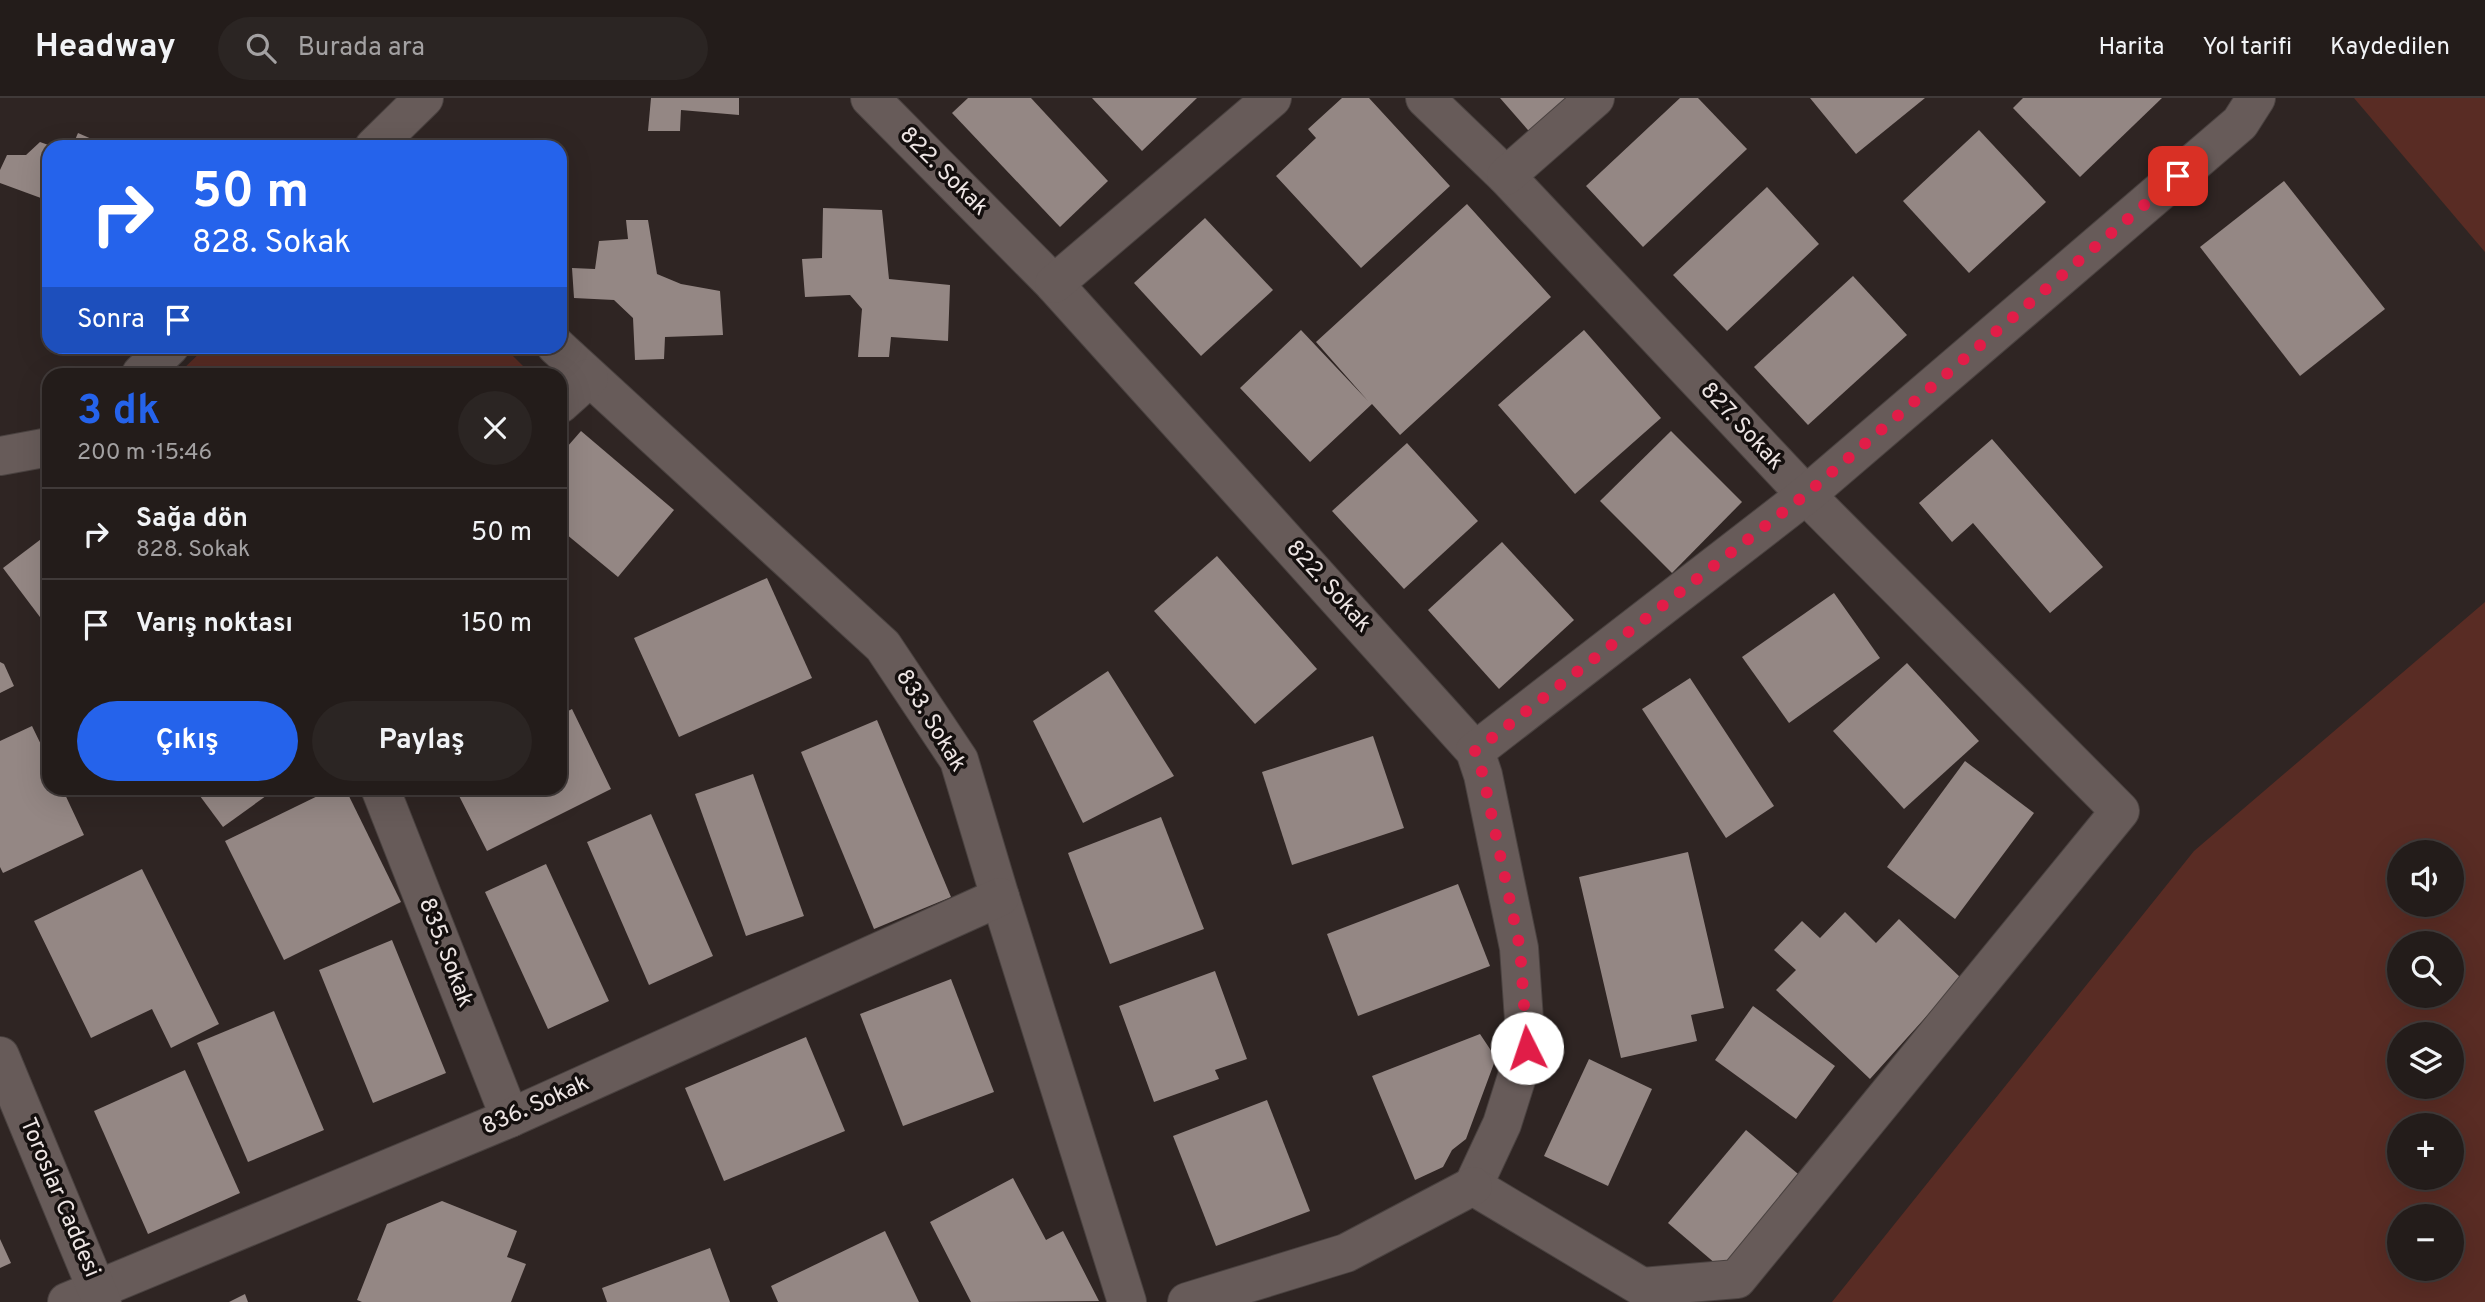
<!DOCTYPE html>
<html lang="tr">
<meta charset="utf-8">
<style>
:root{--surface:#231c1a;--page:#2b2523;--text:#f1f3f6;--muted:#a3a1a2;--line:#403a39;--accent:#2563eb}
body{margin:0;font-family:Overpass,sans-serif;background:var(--page);color:var(--text);height:100vh;display:flex;flex-direction:column;font-size:26px;white-space:nowrap}
*{box-sizing:border-box;margin:0}
p{font-size:23px;color:var(--muted)}
.icon{flex:none;width:38px;height:38px;fill:none;stroke:currentColor;stroke-width:2;stroke-linecap:round;stroke-linejoin:round}
.map{position:relative;flex:1;overflow:hidden}
.side{position:absolute;left:42px;top:270px;width:525px;height:427px;display:flex;flex-direction:column;background:var(--surface);border-radius:21px;box-shadow:0 7px 28px #0002,0 0 0 2px var(--line)}
.side>*{flex:none}
.top-card{position:absolute;left:42px;top:42px;width:525px;height:214px;border-radius:21px;box-shadow:0 7px 28px #0002,0 0 0 2px var(--line);background:#2563eb;color:#fff;overflow:hidden}
.tools{position:absolute;left:2387px;top:742px;display:grid;gap:14px}
.tools a{display:grid;place-items:center;width:77px;height:77px;border-radius:50%;background:var(--surface);box-shadow:0 7px 28px #0002,0 0 0 2px var(--line);font-size:35px}
.pin{position:absolute;display:grid;place-items:center;width:60px;height:60px;color:#fff;margin:-30px;border-radius:14px;box-shadow:0 4px 10px #0006}
.me{position:absolute;width:77px;margin:-38px;rotate:356deg;stroke-linejoin:round;filter:drop-shadow(0 0 5px #0008)}
.turn{display:flex;align-items:center;gap:24px;height:147px;padding:0 35px;font-size:32px}
.turn .icon{width:91px;height:91px;stroke-width:2.5}
.turn b{display:block;font-size:49px;line-height:60px}
.then{display:flex;align-items:center;height:66px;padding:0 35px;background:#0003;gap:14px;font-size:26px}
.round{display:grid;place-items:center;flex:none;width:74px;height:74px;border-radius:37px;background:var(--page)}
.overview{display:flex;align-items:center;justify-content:space-between;height:119px;padding:0 35px}
h1{font-size:42px;font-weight:700;line-height:52px;color:var(--accent)}
.primary-button{display:flex;gap:14px;margin-top:auto;padding:14px 35px}
.primary-button a{flex:1;height:80px;border-radius:42px;background:var(--accent);color:#fff;font-size:28px;font-weight:700;line-height:80px;text-align:center}
.primary-button a+a{background:var(--page);color:var(--text)}
ul{padding:0;list-style:none}
li{display:flex;align-items:center;gap:21px;height:91px;padding:0 35px;border-top:2px solid var(--line)}
li div{flex:1}
li b{display:block;font-size:26px}
li em{font-style:normal}
header{display:flex;align-items:center;gap:42px;box-sizing:border-box;height:98px;padding:0 35px;background:var(--surface);border-bottom:2px solid var(--line)}
header strong{font-size:33px}
nav{display:flex;gap:38px;margin-inline-start:auto;font-size:24px}
.search{width:490px;height:63px;background:var(--page);display:flex;align-items:center;gap:18px;box-sizing:border-box;padding:0 24px;border-radius:38px;color:var(--muted);font-size:26px}
.map>svg:first-child{display:block}
.green{fill:#592c24;fill-rule:evenodd}
.building{fill:#948784}
.lines{fill:none;stroke-linecap:round;stroke-linejoin:round}
.street-casing{stroke:#4a4240;stroke-width:40}
.secondary-casing{stroke:#4a4240;stroke-width:40}
.street{stroke:#675b59;stroke-width:38}
.secondary{stroke:#675b59;stroke-width:38}
.route{stroke:#e11d48;stroke-width:12;stroke-dasharray:0 21.6}
.labels{text-anchor:middle;dominant-baseline:central;stroke-width:7;stroke-linejoin:round;paint-order:stroke}
.street-label{font-size:23px;fill:#ede5e4;stroke:#140f0e}
</style>
<header>
<strong>Headway</strong>
<div class="search"><svg class="icon" aria-label="search" viewBox="0 0 24 24"><circle cx="10" cy="10" r="6"/><path d="M15 15l6 6"/></svg>Burada ara</div>
<nav><a>Harita</a><a>Yol tarifi</a><a>Kaydedilen</a></nav>
</header>
<div class="map">
<svg width="2485" height="1204" viewBox="0 0 2485 1204">
<rect width="100%" height="100%" fill="#2f2523"/>
<g class="green">
<polygon points="2354,0 2485,0 2485,154"/>
<polygon points="207,248 504,249 531,276 178,276"/>
<path d="M2485,504V1204H1832L2194,753ZM2399,754H2452V807H2399ZM2399,845H2452V898H2399ZM2399,936H2452V989H2399ZM2399,1027H2452V1080H2399ZM2399,1118H2452V1171H2399Z"/>
</g>
<g class="building">
<polygon points="651,0 739,0 739,17 681,12 680,33 648,33"/>
<polygon points="968,0 1031,0 1108,83 1060,129 952,15"/>
<polygon points="1092,0 1197,0 1142,53"/>
<polygon points="1342,0 1369,0 1450,88 1361,170 1276,78 1316,40 1308,31"/>
<polygon points="1500,0 1580,0 1535,40"/>
<polygon points="1680,0 1698,0 1747,51 1643,149 1586,88"/>
<polygon points="1810,0 1925,0 1856,56"/>
<polygon points="2023,0 2162,0 2080,79 2013,10"/>
<polygon points="1979,32 2046,104 1969,175 1903,103"/>
<polygon points="78,35 110,49 72,49"/>
<polygon points="40,44 54,49 49,49 49,103 0,85 0,72 7,57 26,57"/>
<polygon points="2284,83 2385,211 2300,278 2200,149"/>
<polygon points="1767,89 1819,146 1727,233 1673,177"/>
<polygon points="1467,106 1551,199 1400,337 1372,306 1310,364 1240,290 1301,232 1368,303 1316,244"/>
<polygon points="823,110 882,112 889,181 950,187 948,243 891,239 889,259 858,259 862,211 850,197 805,199 802,161 822,160"/>
<polygon points="1205,120 1273,192 1201,258 1134,185"/>
<polygon points="626,122 648,122 657,176 681,186 720,193 723,237 665,239 664,261 635,262 633,220 614,202 574,200 572,170 595,171 599,143 628,141"/>
<polygon points="1853,178 1907,237 1808,327 1754,269"/>
<polygon points="1584,232 1661,320 1575,396 1498,307"/>
<polygon points="581,333 674,412 618,479 560,431 560,357"/>
<polygon points="1671,333 1742,404 1672,475 1600,403"/>
<polygon points="1992,341 2103,469 2050,515 1973,425 1952,444 1919,405"/>
<polygon points="1407,345 1478,423 1404,491 1332,413"/>
<polygon points="49,435 49,531 3,470"/>
<polygon points="1502,444 1574,522 1499,591 1428,512"/>
<polygon points="1217,458 1317,571 1255,626 1154,513"/>
<polygon points="767,480 812,580 679,639 634,540"/>
<polygon points="1834,495 1880,560 1789,625 1742,559"/>
<polygon points="0,564 4,566 14,588 0,595"/>
<polygon points="1907,565 1979,643 1904,711 1833,633"/>
<polygon points="1108,573 1174,678 1083,725 1033,623"/>
<polygon points="1690,580 1774,708 1726,740 1642,611"/>
<polygon points="572,611 611,691 487,753 455,690 560,690 560,617"/>
<polygon points="877,622 951,799 874,831 801,654"/>
<polygon points="32,628 49,663 49,690 62,690 84,737 3,775 0,769 0,643"/>
<polygon points="1373,638 1404,730 1292,767 1262,674"/>
<polygon points="1965,663 2034,715 1955,821 1887,769"/>
<polygon points="753,676 804,818 746,838 695,696"/>
<polygon points="194,690 277,690 223,729"/>
<polygon points="334,690 345,690 401,804 284,862 225,743"/>
<polygon points="651,716 713,858 649,887 587,744"/>
<polygon points="1161,719 1204,831 1110,866 1068,755"/>
<polygon points="1688,754 1724,910 1691,917 1697,943 1621,960 1579,779"/>
<polygon points="546,766 609,903 548,931 485,794"/>
<polygon points="142,771 219,926 171,950 152,911 91,940 34,823"/>
<polygon points="1458,786 1490,868 1358,918 1327,836"/>
<polygon points="1845,814 1876,845 1899,821 1961,880 1870,981 1776,892 1796,872 1774,852 1802,823 1820,840"/>
<polygon points="392,842 446,975 373,1005 319,872"/>
<polygon points="1215,873 1247,961 1215,972 1219,981 1154,1004 1119,908"/>
<polygon points="951,881 994,994 903,1028 860,916"/>
<polygon points="1753,908 1835,968 1796,1021 1715,962"/>
<polygon points="274,913 324,1032 248,1064 197,945"/>
<polygon points="1480,936 1496,960 1466,1041 1452,1052 1443,1069 1415,1082 1372,978"/>
<polygon points="806,939 845,1033 724,1083 685,990"/>
<polygon points="1589,961 1652,991 1608,1088 1544,1058"/>
<polygon points="185,972 240,1095 148,1136 94,1013"/>
<polygon points="1267,1002 1310,1113 1216,1148 1173,1038"/>
<polygon points="1746,1032 1804,1081 1730,1178 1668,1125"/>
<polygon points="1013,1080 1046,1142 1063,1133 1099,1203 971,1204 930,1124"/>
<polygon points="442,1103 517,1133 507,1159 526,1166 511,1204 362,1204 357,1202 387,1126"/>
<polygon points="885,1133 919,1204 778,1204 771,1188"/>
<polygon points="0,1141 11,1165 0,1170"/>
<polygon points="710,1150 730,1204 607,1204 602,1190"/>
<polygon points="245,1196 248,1204 229,1204"/>
</g>
<g class="lines">
<defs>
<g id="street">
<polyline points="870,0 1054,186 1475,653 1483,677 1519,850 1526,950 1502,1026 1473,1088"/>
<polyline points="1425,0 1506,78 1806,397 2120,713 1737,1181 1642,1189 1473,1088"/>
<polyline points="374,49 424,0"/>
<polyline points="1506,78 1595,0"/>
<polyline points="1054,186 1272,0"/>
<polyline points="556,248 883,548 959,662 1000,799 1127,1204"/>
<polyline points="141,276 170,248"/>
<polyline points="560,306 589,280"/>
<polyline points="0,358 49,349"/>
<polyline points="1475,653 1806,397 2240,25 2256,0"/>
<polyline points="380,690 510,1020"/>
<polyline points="67,1204 510,1020 1000,799"/>
<polyline points="1187,1204 1346,1155 1473,1088"/>
</g>
<polyline id="secondary" points="0,958 102,1204"/>
</defs>
<use href="#street" class="street-casing"/>
<use href="#secondary" class="secondary-casing"/>
<use href="#street" class="street"/>
<use href="#secondary" class="secondary"/>
</g>
<g class="lines">
<polyline class="route" points="1527,950 1520,850 1483,677 1475,653 1805,397 2178,78"/>
</g>
<g class="labels">
<g class="street-label">
<text transform="translate(943 74) rotate(45)">822. Sokak</text>
<text transform="translate(1741 329) rotate(47)">827. Sokak</text>
<text transform="translate(1328 489) rotate(48)">822. Sokak</text>
<text transform="translate(930 623) rotate(59)">833. Sokak</text>
<text transform="translate(445 855) rotate(69)">835. Sokak</text>
<text transform="translate(536 1008) rotate(-24)">836. Sokak</text>
<text transform="translate(59 1100) rotate(67)">Toroslar Caddesi</text>
</g>
</g>
</svg>
<div class="tools">
<a><svg class="icon" aria-label="sound" viewBox="0 0 24 24"><path d="M4 9h4l5-4v14l-5-4H4zM17 9q2 3 0 6"/></svg></a>
<a><svg class="icon" aria-label="search" viewBox="0 0 24 24"><circle cx="10" cy="10" r="6"/><path d="M15 15l6 6"/></svg></a>
<a><svg class="icon" aria-label="layers" viewBox="0 0 24 24"><path d="M12 4l9 5-9 5-9-5zM3 14l9 5 9-5"/></svg></a>
<a>+</a>
<a>−</a>
</div>
<div class="pin" style="left:2178px;top:78px;background:#d93025"><svg class="icon" aria-label="arrive" viewBox="0 0 24 24"><path d="M6 21V4h12l-3 4 3 4H6"/></svg></div>
<svg class="me" style="left:1527px;top:950px" viewBox="-20 -20 40 40"><circle r="19" fill="#fff"/><path d="M0-13L10 11 0 6-10 11z" fill="#e11d48"/></svg>
<div class="top-card">
<div class="turn"><svg class="icon" aria-label="right" viewBox="0 0 24 24"><path d="M7 20v-9h11M14 6l5 5-5 5"/></svg><div><b>50 m</b>828. Sokak</div></div>
<div class="then">Sonra<svg class="icon" aria-label="arrive" viewBox="0 0 24 24"><path d="M6 21V4h12l-3 4 3 4H6"/></svg></div>
</div>
<section class="side">
<div class="overview"><div><h1>3 dk</h1><p>200 m · 15:46</p></div><a class="round"><svg class="icon" aria-label="close" viewBox="0 0 24 24"><path d="M6 6l12 12M18 6L6 18"/></svg></a></div>
<ul>
<li><svg class="icon" aria-label="right" viewBox="0 0 24 24"><path d="M7 20v-9h11M14 6l5 5-5 5"/></svg><div><b>Sağa dön</b><p>828. Sokak</p></div><em>50 m</em></li>
<li><svg class="icon" aria-label="arrive" viewBox="0 0 24 24"><path d="M6 21V4h12l-3 4 3 4H6"/></svg><div><b>Varış noktası</b></div><em>150 m</em></li>
</ul>
<div class="primary-button"><a>Çıkış</a><a>Paylaş</a></div>
</section>
</div>
